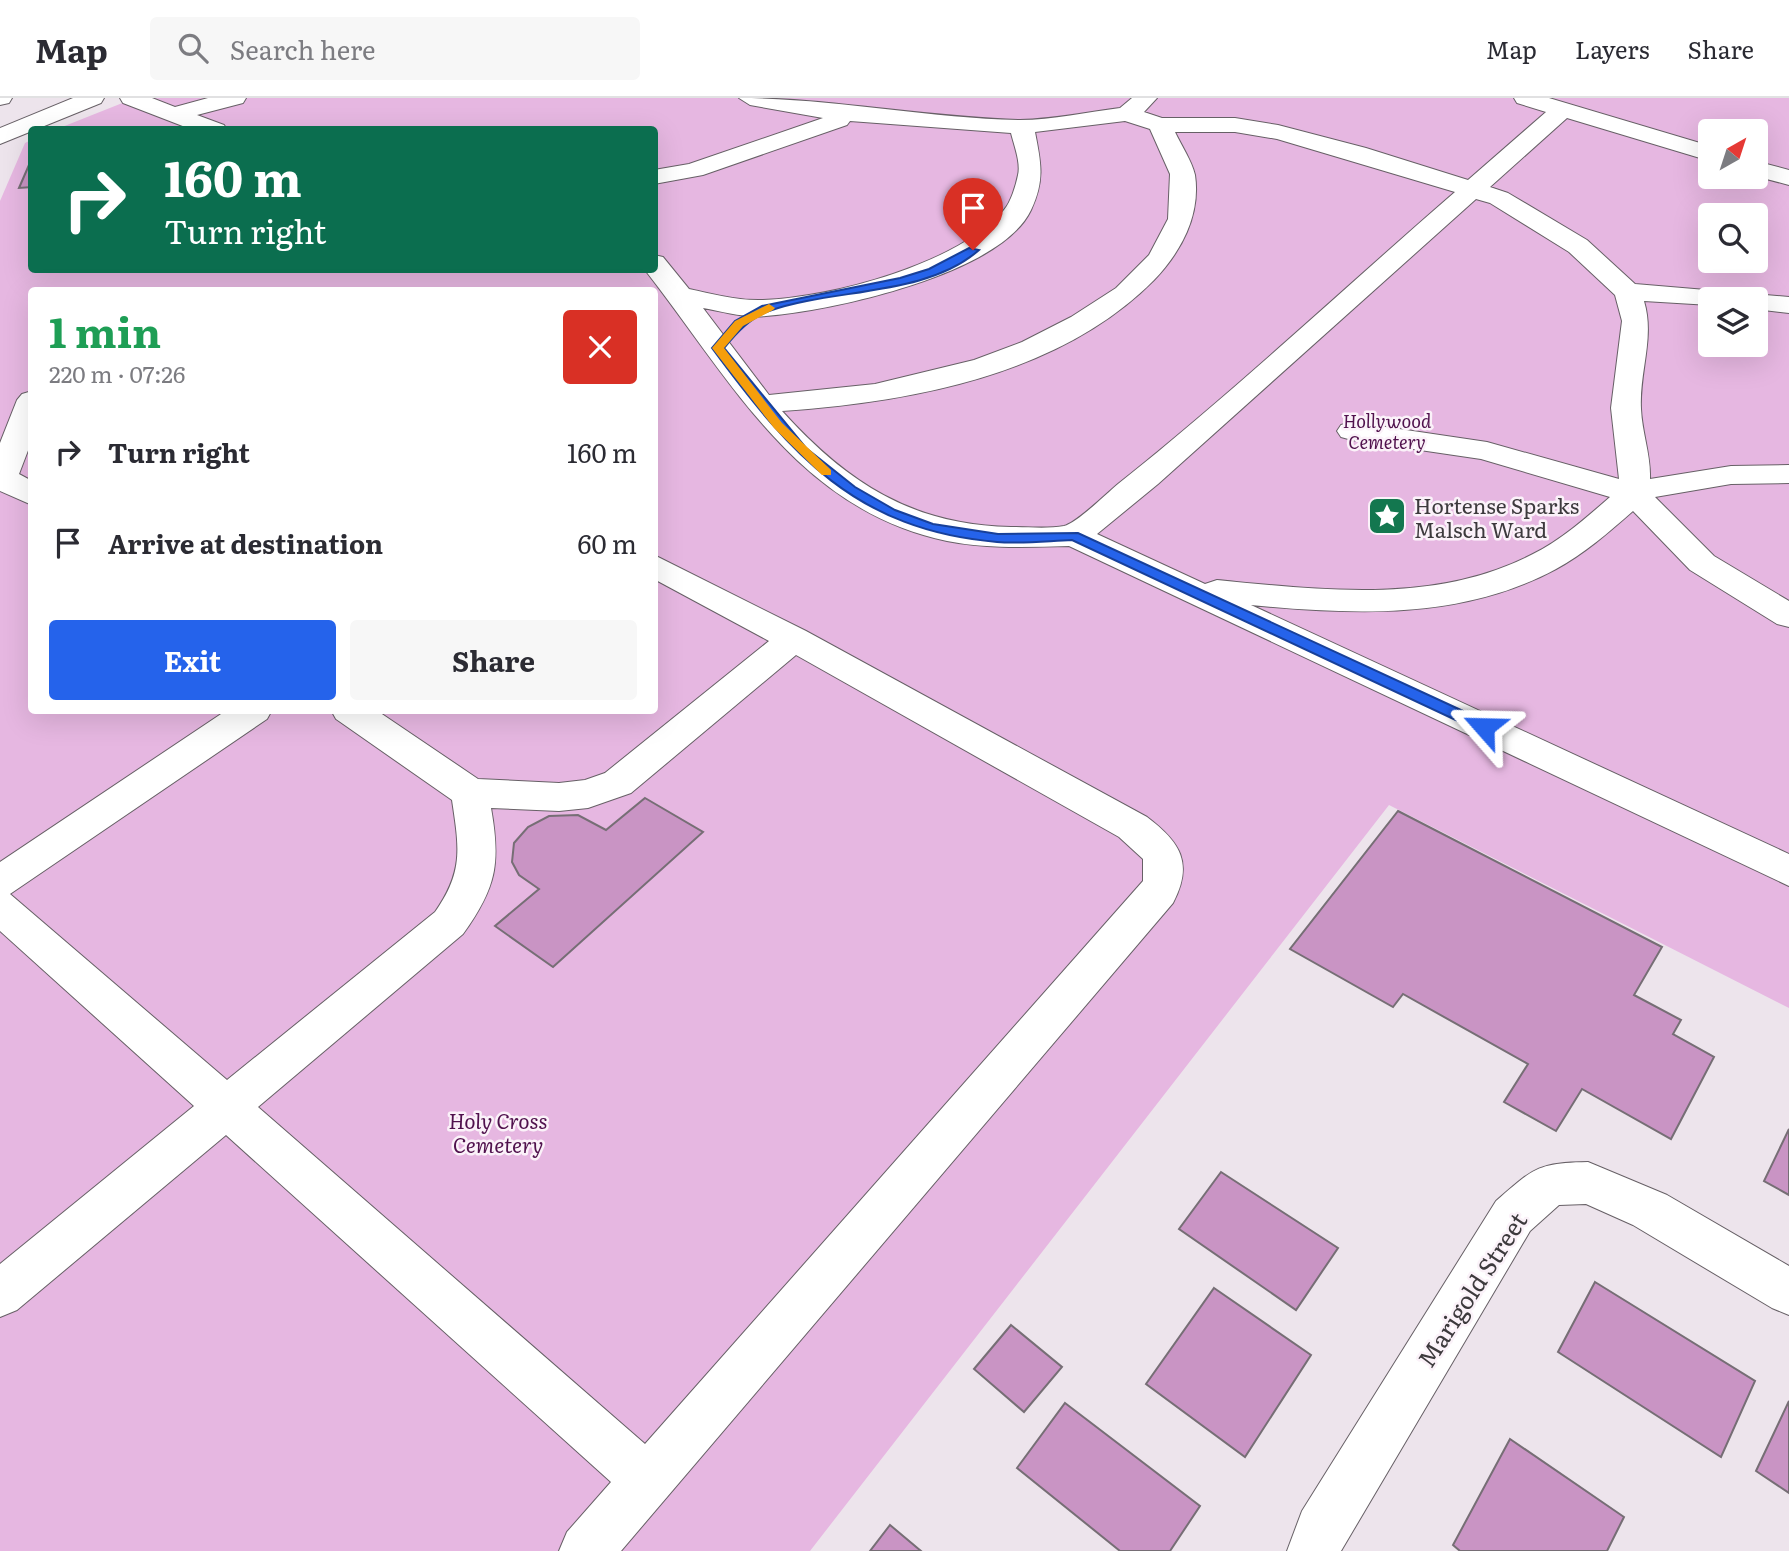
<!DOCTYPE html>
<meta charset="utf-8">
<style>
:root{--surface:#fff;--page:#f7f7f7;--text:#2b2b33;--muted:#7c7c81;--line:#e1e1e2;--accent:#2563eb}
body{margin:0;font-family:Literata,serif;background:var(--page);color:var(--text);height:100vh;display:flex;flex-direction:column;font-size:26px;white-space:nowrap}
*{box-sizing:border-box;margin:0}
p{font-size:23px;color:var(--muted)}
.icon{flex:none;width:38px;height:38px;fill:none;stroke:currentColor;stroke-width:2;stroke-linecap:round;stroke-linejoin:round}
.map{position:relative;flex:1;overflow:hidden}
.details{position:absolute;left:28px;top:189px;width:630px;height:427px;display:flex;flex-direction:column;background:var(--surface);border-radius:7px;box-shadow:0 7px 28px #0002}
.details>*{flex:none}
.guide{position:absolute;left:28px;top:28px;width:630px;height:147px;border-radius:7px;box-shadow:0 7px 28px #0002;background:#0b6e4f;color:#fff;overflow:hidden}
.needle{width:46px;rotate:39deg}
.buttons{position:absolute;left:1698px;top:21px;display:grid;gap:14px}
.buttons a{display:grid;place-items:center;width:70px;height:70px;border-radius:7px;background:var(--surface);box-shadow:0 7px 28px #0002;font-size:35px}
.pin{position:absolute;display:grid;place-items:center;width:60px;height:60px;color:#fff;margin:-72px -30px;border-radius:50% 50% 50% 0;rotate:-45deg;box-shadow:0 0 7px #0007}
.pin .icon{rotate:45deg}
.me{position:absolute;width:77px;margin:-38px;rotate:295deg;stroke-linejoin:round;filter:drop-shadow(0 0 5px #0008)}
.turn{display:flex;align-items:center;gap:24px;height:147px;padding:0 21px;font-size:32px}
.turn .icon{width:91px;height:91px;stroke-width:2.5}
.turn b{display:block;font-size:49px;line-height:60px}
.round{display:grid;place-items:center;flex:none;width:74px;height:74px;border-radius:7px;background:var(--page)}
.summary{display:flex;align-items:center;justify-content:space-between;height:119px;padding:0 21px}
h1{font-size:42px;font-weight:700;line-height:52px;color:#1e9e55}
.primary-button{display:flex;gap:14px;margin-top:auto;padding:14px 21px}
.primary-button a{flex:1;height:80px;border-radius:7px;background:var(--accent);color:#fff;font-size:28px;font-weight:700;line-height:80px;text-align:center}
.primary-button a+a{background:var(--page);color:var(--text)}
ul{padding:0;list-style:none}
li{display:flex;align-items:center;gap:21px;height:91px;padding:0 21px}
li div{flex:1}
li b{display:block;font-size:26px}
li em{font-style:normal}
header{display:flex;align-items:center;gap:42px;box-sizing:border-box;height:98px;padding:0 35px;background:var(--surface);border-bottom:2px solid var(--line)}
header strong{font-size:33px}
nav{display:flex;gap:38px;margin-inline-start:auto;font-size:24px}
.search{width:490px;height:63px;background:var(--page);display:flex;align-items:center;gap:18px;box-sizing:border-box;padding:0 24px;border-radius:7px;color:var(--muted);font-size:26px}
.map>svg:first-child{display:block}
.green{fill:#e6b7e1;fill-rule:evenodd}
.building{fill:#c994c4;stroke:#766e75;stroke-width:2}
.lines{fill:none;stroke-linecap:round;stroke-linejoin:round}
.minor-casing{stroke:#676066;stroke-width:2}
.major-casing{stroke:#676066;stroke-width:2}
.highway-casing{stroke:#676066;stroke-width:2}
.minor{fill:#fff;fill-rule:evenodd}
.major{fill:#fff;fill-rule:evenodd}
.highway{fill:#fff;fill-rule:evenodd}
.route{fill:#2563eb;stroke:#184099;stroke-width:2}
.slow{fill:#f59e0b}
.labels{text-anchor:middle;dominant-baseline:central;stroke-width:5;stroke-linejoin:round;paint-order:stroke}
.far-park-label{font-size:18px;font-style:italic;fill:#50114d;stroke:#fbf2f9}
.poi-label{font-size:21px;fill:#3d3a3d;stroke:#fbf2f9;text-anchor:start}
.park-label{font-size:21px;font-style:italic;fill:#50114d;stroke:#fbf2f9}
.near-street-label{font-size:24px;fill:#3d3a3d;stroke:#fbf2f9}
</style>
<header>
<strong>Map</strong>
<div class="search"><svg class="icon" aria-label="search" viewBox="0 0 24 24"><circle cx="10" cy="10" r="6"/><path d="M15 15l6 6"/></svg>Search here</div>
<nav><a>Map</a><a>Layers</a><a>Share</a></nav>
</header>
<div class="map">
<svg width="1789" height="1453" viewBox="0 0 1789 1453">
<rect width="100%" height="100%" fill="#ede4ec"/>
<path class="green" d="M135,0H1789V910L1389,707L810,1453H0V103L25,45L31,42L32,172H654V32L57,31ZM1710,33H1755V79H1710ZM1710,117H1755V163H1710ZM32,192H654V612H32ZM1710,201H1755V247H1710Z"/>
<g class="building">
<polygon points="32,60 32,89 19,90"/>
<polygon points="645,700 703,734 553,869 495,828 539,791 519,777 512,764 514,745 528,729 549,718 578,717 606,732"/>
<polygon points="1398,713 1662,849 1634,897 1681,922 1673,936 1714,959 1671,1041 1582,991 1556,1033 1504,1004 1528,966 1403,896 1393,909 1290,851"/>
<polygon points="1789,1031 1789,1097 1764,1083"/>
<polygon points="1221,1074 1338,1150 1296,1212 1179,1131"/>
<polygon points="1595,1184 1755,1283 1721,1359 1558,1254"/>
<polygon points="1214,1190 1311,1257 1245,1359 1146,1286"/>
<polygon points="1011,1227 1062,1269 1024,1314 974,1271"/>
<polygon points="1789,1303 1789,1395 1756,1373"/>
<polygon points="1065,1305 1200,1408 1170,1453 1120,1453 1017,1370"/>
<polygon points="1510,1341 1624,1419 1607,1453 1460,1453 1453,1447"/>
<polygon points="890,1427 921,1453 870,1453"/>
</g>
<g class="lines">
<defs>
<g id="minor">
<polygon points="120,0 152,0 175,9 208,0 246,0 243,5 197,17 224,27 227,32 193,32 123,5"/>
<path d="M739,0C832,0 926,20 1020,22C1052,22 1088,14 1120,10L1132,0H1157L1144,14L1162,20H1235L1278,27L1366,50L1468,82L1546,14L1517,5L1514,0H1549L1710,48V63L1567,20L1490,89L1508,95L1587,142L1635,186L1789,199V215L1755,211V201H1710V207L1644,203C1655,240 1639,274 1641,311C1642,335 1651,357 1650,381L1731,368L1789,367V385L1731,386L1655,399L1714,458L1789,503V529L1777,526L1690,472L1633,413C1609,434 1584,456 1556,471C1462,522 1354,517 1251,507L1789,756V788L1069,448C1028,449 987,451 947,443C798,412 731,282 645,172H654V157L663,159L689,191C713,196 738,203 763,202C831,200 960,165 1004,112C1011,104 1016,87 1018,77C1021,65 1014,47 1011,35L850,23L847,27L703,77L654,86V72L689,66L823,20L750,7ZM1125,23L1150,31L1170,76L1168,121L1149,157L1116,190L1071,219L1022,244L974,262L875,286L769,297L703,210C724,214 745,220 766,218C832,213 1001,176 1031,112C1045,82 1041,65 1035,34ZM1175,34H1235L1277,41L1455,94C1343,191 1234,294 1118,386C1106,396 1077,425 1064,428C1048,431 1027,429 1011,429C912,427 847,385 782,313C911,304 1060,277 1154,182C1181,154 1201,117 1195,77C1192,63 1181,47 1175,34ZM1476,101L1490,105L1569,154L1615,197L1622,223L1611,310L1619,381L1487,344L1352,324L1341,327L1337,333L1341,339L1352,342L1481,361L1610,399C1586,420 1561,442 1533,456C1435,507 1322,492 1217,482L1205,486L1097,436L1158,386Z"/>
<polygon points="1755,63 1789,72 1789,87 1755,78"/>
<polygon points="32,293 32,342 19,376 32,383 32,407 0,393 0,345 17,302 22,296"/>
<path d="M654,457L806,533L1147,719C1180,744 1194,765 1173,805L621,1453H559L567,1434L611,1384L226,1037L17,1212L0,1219V1166L194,1008L0,833V764L227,612H272L267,621L10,796L227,982L435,814C464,773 459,749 452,702L336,621L331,612H376L478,681L559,685L585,682L605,675L769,543L654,481ZM796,557L1119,739L1143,761V783L645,1346L258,1009L463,836C496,790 501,766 491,710L559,713L588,710L631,695Z"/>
<path d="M1588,1064L1667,1097L1789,1168V1217L1772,1210L1633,1127L1586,1106L1559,1107L1530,1133L1341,1453H1287L1302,1413L1496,1103C1534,1070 1537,1065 1588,1064Z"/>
</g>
<polygon id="major" points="73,0 104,0 101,5 0,46 0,30"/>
<polygon id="highway" points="0,0 12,0 9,5 0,7"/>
</defs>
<use href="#minor" class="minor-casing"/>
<use href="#major" class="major-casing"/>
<use href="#highway" class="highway-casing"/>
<use href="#minor" class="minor"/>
<use href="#major" class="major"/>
<use href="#highway" class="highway"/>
</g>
<path class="route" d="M969,150L979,152C926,199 832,190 769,213C750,220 737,234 724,250L806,350L855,389L895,412L933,426L998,436L1078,435L1489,625V633H1479L1072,442C1047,443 1021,446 997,444C856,432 791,357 712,250L735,223L762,208L900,180L929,171Z"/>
<polygon class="slow" points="769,206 775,210 773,212 743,228 724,250 782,325 831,372 831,377 822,377 774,330 712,250 735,223"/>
<defs>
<symbol id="sight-square" viewBox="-11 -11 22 22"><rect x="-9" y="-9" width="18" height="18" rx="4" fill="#13774f" stroke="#fbf2f9"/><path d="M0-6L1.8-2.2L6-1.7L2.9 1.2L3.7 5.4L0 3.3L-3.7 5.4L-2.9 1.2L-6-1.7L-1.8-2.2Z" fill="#fff"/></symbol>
</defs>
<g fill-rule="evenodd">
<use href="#sight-square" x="1365" y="396" width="44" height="44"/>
</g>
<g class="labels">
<g class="far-park-label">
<text x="1387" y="322">Hollywood<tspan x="1387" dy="21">Cemetery</tspan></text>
</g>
<g class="poi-label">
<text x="1414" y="406">Hortense Sparks<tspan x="1414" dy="24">Malsch Ward</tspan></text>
</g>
<g class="park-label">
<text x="498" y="1021">Holy Cross<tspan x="498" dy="24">Cemetery</tspan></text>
</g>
<g class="near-street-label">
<text transform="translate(1471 1191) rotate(-57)">Marigold Street</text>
</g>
</g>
</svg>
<div class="buttons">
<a><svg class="needle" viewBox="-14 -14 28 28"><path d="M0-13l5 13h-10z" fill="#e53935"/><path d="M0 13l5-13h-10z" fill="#7c7c81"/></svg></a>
<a><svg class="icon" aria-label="search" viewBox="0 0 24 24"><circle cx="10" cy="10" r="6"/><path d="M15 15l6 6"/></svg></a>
<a><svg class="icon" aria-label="layers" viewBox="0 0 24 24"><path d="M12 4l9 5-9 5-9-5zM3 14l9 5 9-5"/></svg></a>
</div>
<div class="pin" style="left:973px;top:152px;background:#d93025"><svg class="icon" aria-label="arrive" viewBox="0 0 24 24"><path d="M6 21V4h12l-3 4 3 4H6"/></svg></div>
<svg class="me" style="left:1484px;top:629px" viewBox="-20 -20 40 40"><path d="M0-17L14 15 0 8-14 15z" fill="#2563eb" stroke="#fff" stroke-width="4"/></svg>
<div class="guide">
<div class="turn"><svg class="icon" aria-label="right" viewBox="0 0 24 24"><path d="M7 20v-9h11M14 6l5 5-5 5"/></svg><div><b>160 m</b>Turn right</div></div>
</div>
<section class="details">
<div class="summary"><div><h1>1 min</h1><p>220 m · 07:26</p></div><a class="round" style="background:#d93025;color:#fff"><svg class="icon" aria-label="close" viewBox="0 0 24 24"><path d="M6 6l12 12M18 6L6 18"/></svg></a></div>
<ul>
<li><svg class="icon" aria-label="right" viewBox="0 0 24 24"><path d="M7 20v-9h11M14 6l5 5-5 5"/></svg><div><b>Turn right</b></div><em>160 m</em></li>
<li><svg class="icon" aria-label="arrive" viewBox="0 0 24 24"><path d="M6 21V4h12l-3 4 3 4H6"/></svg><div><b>Arrive at destination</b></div><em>60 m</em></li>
</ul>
<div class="primary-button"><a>Exit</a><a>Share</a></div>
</section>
</div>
